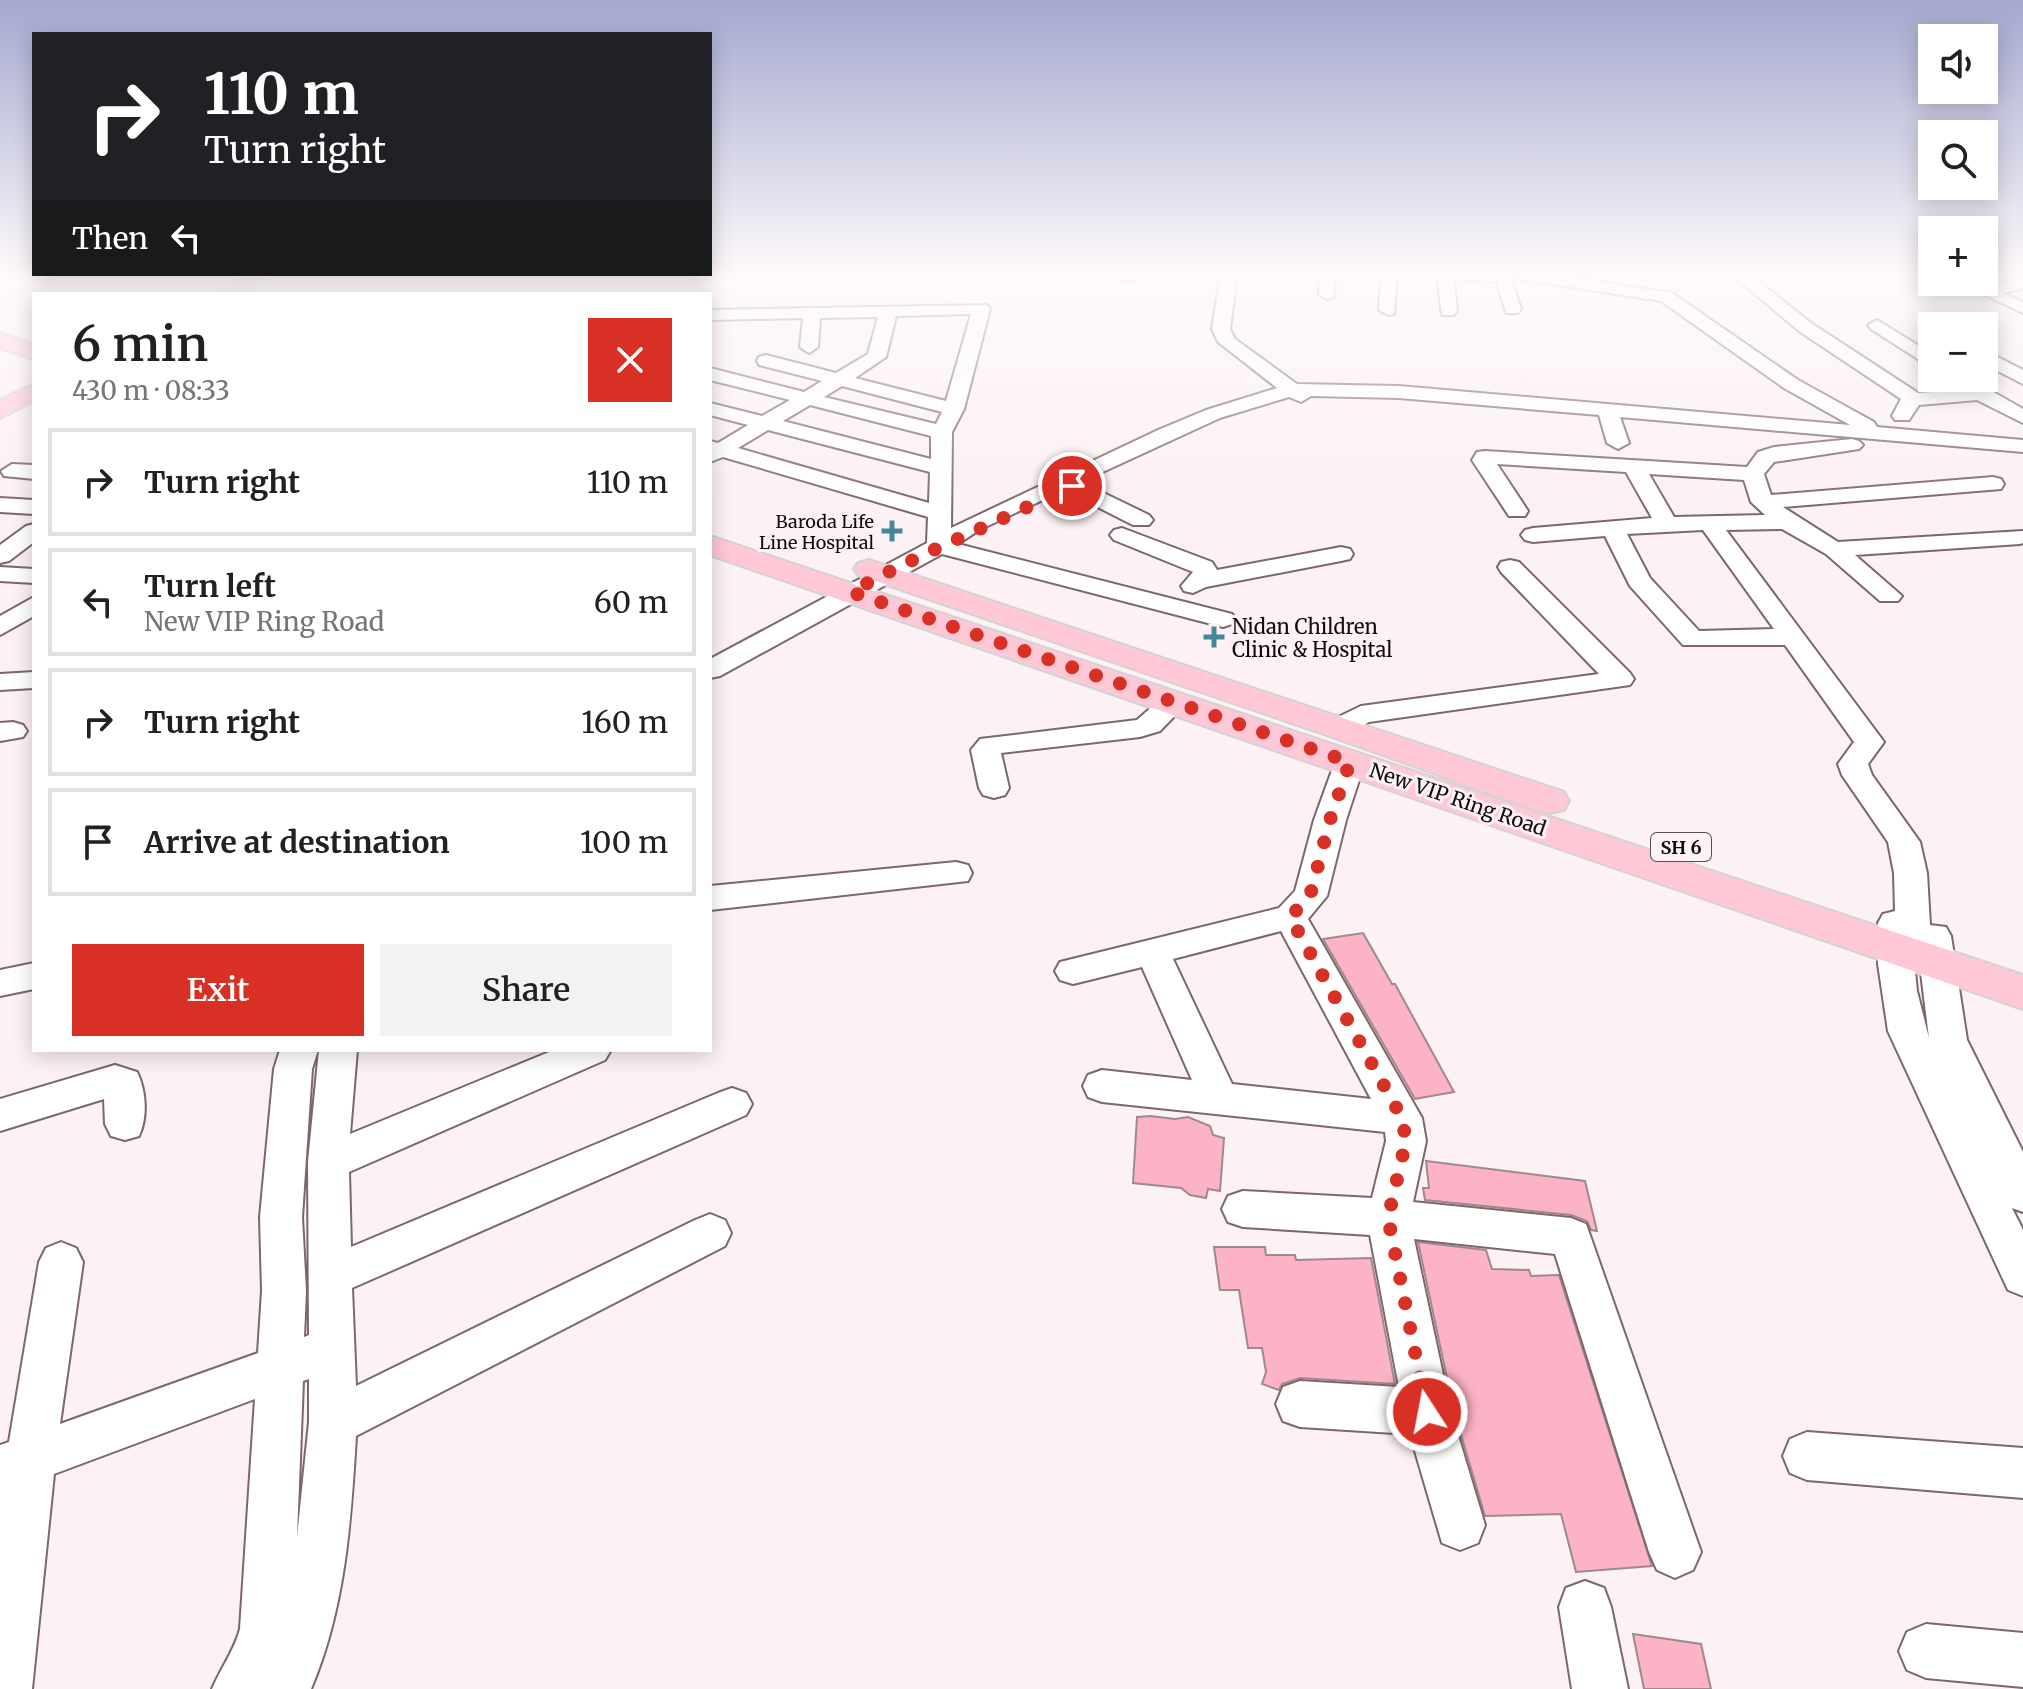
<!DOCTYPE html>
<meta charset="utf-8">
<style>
:root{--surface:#fff;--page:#f2f2f2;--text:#202124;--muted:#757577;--line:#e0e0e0;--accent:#d93025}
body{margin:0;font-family:Merriweather,serif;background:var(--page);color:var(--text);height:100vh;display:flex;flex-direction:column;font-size:30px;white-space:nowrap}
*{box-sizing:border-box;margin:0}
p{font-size:26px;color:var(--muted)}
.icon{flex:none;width:44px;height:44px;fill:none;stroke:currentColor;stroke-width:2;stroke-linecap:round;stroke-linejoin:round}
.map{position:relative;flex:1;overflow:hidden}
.drawer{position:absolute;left:32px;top:292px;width:680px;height:760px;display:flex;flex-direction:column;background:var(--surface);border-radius:0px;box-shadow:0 4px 20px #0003}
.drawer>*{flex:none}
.guide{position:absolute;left:32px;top:32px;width:680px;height:244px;border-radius:0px;box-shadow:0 4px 20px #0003;background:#202124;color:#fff;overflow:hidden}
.fabs{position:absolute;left:1918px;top:24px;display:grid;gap:16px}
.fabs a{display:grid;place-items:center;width:80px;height:80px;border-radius:0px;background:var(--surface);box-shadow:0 4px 20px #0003;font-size:40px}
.pin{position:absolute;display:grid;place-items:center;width:68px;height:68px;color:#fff;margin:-34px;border:4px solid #fff;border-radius:50%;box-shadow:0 2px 8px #0007}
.me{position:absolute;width:88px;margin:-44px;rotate:349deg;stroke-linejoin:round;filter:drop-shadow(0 0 6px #0008)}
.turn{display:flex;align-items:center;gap:28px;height:168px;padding:0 40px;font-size:36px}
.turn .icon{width:104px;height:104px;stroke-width:2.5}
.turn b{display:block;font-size:56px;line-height:68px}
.then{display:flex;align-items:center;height:76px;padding:0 40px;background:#0003;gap:16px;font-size:30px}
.round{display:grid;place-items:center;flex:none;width:84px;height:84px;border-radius:0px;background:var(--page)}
.head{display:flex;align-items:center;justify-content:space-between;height:136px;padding:0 40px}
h1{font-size:48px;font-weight:600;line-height:60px}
.primary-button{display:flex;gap:16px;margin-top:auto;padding:16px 40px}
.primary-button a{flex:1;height:92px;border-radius:0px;background:var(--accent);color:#fff;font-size:32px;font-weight:600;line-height:92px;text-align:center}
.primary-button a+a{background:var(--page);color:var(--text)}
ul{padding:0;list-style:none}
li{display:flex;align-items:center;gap:24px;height:108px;margin:0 16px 12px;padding:0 24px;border:4px solid var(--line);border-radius:0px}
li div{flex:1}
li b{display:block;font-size:30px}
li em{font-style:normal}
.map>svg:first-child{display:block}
.building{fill:#fbb3c5;stroke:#a0888d;stroke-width:2}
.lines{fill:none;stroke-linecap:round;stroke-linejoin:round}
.minor-casing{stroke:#7d666c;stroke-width:4}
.major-casing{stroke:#d4d3d3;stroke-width:4}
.minor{fill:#fff;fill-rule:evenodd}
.major{fill:#fec8d7;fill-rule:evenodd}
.route{stroke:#d93025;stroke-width:14;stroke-dasharray:0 25.2}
.poi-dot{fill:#448997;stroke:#fcf1f4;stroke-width:3}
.labels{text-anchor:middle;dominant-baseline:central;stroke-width:6;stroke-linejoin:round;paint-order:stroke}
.far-poi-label{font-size:18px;fill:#11090b;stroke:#fcf1f4;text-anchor:end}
.shield{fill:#fcf1f4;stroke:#584f51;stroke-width:2}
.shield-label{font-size:18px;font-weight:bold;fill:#11090b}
.poi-label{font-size:20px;fill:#11090b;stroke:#fcf1f4;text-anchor:start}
.street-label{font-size:20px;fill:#11090b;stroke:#fcf1f4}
</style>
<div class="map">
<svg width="2023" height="1689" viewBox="0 0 2023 1689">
<rect width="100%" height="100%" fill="#fcf1f4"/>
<g class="building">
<polygon points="1363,933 1392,984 1395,984 1454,1092 1415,1099 1323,939"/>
<polygon points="1150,1116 1175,1119 1188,1117 1210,1126 1213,1135 1224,1138 1220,1191 1208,1189 1206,1198 1190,1195 1181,1188 1133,1183 1137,1117"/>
<polygon points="1426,1161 1585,1181 1597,1231 1591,1230 1587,1221 1571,1215 1425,1200 1423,1188 1429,1188"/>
<polygon points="1418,1242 1486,1250 1492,1269 1529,1270 1531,1276 1559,1275 1652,1566 1576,1572 1561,1514 1485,1516 1454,1411"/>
<polygon points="1214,1247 1265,1247 1266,1255 1295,1255 1296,1260 1371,1258 1395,1384 1300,1378 1282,1384 1279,1390 1262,1384 1266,1372 1262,1348 1248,1348 1239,1290 1220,1290"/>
<polygon points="1633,1634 1701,1644 1711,1689 1644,1689"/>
</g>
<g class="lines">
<defs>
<g id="minor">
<polygon points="1123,274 1139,274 1135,281 1123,281"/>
<path d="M1221,274H1237L1230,329L1235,339L1297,384L1399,386L1850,425L1784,388L1661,301L1519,279L1511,274H1548L1672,293L1798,380L1874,422L1877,427L2023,440V452L1620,417L1629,443L1618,449L1607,443L1599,415L1399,398L1311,396L1301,402L1289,397L1220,418L1081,482L1149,515L1153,520L1149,525H1133L1064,490L979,530L958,544L1232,614L1236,619L1232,624L1223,627L942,554L720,676L710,678V659L927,543L928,517L723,457L710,462V441L718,443L748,425L710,415V403L762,416L790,400L710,380V368L804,392L822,381L759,365L757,361L759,357L766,355L836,373L868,354L878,317L820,318L818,347L809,353L800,347L803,318L710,320V310L987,305L990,309L964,409L952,432L951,528L1158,430L1206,410L1277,388L1218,342L1212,329ZM971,314L946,401L855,378L886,357L896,316ZM842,386L942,412L936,424L824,397ZM810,405L931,436V459L783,421ZM768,430L930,472L929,503L738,448Z"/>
<polygon points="1320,274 1336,274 1333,298 1327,299 1319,294"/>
<polygon points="1381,274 1397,274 1394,314 1388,315 1379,310"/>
<polygon points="1437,274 1510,274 1521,309 1518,313 1506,313 1497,282 1454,279 1457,311 1454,315 1442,315"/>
<polygon points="1731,274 1749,274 1811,323 1918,393 1960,390 1952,382 1955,378 1969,378 2023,409 2023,423 1977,400 1919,405 1909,420 1895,420 1892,416 1901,399 1799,331"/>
<polygon points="2023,278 2023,288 2003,293 2023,302 2023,313 1978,292 1980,288"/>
<polygon points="1877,320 1932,354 1932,368 1871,329 1868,325"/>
<polygon points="1984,350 2023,370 2023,384 1984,364"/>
<path d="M1852,439L1859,441L1863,445L1859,449L1774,462L1764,474L1771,495L1993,477L2001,479L2004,484L2001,489L1783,507L1838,542L2023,531V543L2020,544L1855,555L1902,596L1898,601H1880L1826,554L1782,529L1726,530L1884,742L1868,764L1872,775L1920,842L1927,873L1930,925L1946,927L1951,936L1967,1040L2023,1152V1212L2012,1208L2023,1230V1296L2008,1290L1888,1031L1878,964V923L1883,914L1895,911L1894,873L1888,842L1842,775L1838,764L1854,742L1785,645H1683L1630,586L1605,536L1533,542L1525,540L1521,535L1525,530L1533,528L1652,518L1626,472L1497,464L1528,511L1525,516H1509L1472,460L1477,452L1485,451L1747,467L1758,452L1774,447ZM1649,474L1744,480L1751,502L1765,515L1674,517ZM1703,530L1774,629L1699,631L1650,578L1627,534ZM1917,940L1929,1038L1917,991L1912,941Z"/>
<polygon points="12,464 34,465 34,479 4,476 1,471"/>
<polygon points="0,498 34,500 34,514 0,512"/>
<polygon points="34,524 34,542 9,561 0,563 0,545 26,526"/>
<polygon points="1122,528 1212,562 1217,570 1341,547 1350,549 1353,554 1350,559 1341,561 1206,587 1193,593 1184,591 1181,586 1193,572 1114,540 1110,535 1114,530"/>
<path d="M1510,560L1519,562L1630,673L1634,679L1630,685L1369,722C1355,730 1346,737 1330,733L1326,727L1330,721L1361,706L1599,674L1501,572L1498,567L1501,562Z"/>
<polygon points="0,567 34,569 34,583 0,581"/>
<polygon points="34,597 34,616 0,635 0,616"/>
<polygon points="34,672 34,688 0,690 0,674"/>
<polygon points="1174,694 1184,696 1188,702 1160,731 1140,737 1001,753 1009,788 1005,795 994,798 983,795 979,788 971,750 980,739 1137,720 1164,696"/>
<polygon points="13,722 23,725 27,731 23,737 0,741 0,723"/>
<path d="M1350,753L1361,755L1365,762L1346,820L1327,896L1308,919L1422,1118L1426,1141L1413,1202L1571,1218L1586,1224L1701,1552L1693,1570L1675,1578L1657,1570L1649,1552L1555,1254L1414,1239L1451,1412L1485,1525L1478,1543L1460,1550L1442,1543L1410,1434L1300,1427L1283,1421L1276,1404L1283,1387L1300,1381L1399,1387L1370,1235L1243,1227L1228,1222L1222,1209L1228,1196L1243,1191L1372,1198L1386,1141L1385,1132L1102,1102L1088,1097L1083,1086L1088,1075L1102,1070L1192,1080L1142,967L1073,984L1060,980L1055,971L1060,962L1279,908L1295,891L1314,820L1335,762L1339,755ZM1281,931L1371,1099L1232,1084L1173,959Z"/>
<polygon points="956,862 968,865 972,873 968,881 710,910 710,886"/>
<polygon points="34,963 34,989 0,996 0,970"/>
<path d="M280,1050H318L312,1069L302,1217L306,1291L304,1337L309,1335L308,1162L319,1050H357L350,1134L554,1050H611L605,1060L349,1172L351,1247L718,1093L732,1088L746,1093L752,1104L746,1115L352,1288L356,1386L695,1220L710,1214L725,1220L731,1233L725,1246L356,1436C351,1522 345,1609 311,1689H212C221,1668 234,1651 240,1629L255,1399L54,1474L32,1689H0V1445L9,1442L39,1262L46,1248L61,1242L76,1248L83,1262L60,1424L258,1353L262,1291L260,1217L274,1069ZM309,1379V1422L297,1537L303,1381Z"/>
<path d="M115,1065L137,1072C146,1090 148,1117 139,1136L125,1140L111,1136L105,1124L104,1099L0,1131V1099Z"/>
<polygon points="1807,1432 2023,1448 2023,1498 1807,1480 1790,1473 1783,1456 1790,1439"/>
<polygon points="1585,1581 1604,1588 1611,1607 1628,1689 1572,1689 1559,1607 1566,1588"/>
<polygon points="1926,1624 2023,1633 2023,1687 1926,1678 1907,1670 1899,1651 1907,1632"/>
</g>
<g id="major">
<polygon points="251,274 277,274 243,294 216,294"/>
<polygon points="0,333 34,344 34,359 0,348"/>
<polygon points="34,384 34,401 0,418 0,400"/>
<polygon points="710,536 2023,975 2023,1009 710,555"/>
<polygon points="869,560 1564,792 1569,801 1564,810 1550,813 1536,810 1327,735 858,575 854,569 858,563"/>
</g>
</defs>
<use href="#minor" class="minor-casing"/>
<use href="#major" class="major-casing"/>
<use href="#minor" class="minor"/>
<use href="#major" class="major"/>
</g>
<linearGradient id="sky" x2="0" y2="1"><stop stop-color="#a3a8cf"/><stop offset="0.54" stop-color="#fef9fa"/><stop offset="1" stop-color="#fef9fa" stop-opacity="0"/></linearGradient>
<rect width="2023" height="510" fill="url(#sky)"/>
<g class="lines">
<path class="route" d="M1072,486C998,522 923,552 851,592L1350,762L1330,820L1310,896L1290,917L1402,1118L1406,1141L1388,1218L1427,1412"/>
</g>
<g class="poi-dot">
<path d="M888 519h8v8h8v8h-8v8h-8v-8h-8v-8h8z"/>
<path d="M1210 625h8v8h8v8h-8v8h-8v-8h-8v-8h8z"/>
</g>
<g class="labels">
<g class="far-poi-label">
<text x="874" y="521">Baroda Life<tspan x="874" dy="21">Line Hospital</tspan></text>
</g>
<rect class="shield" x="1651" y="833" width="60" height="28" rx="6"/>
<g class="shield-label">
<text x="1681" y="847">SH 6</text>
</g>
<g class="poi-label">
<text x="1232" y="626">Nidan Children<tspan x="1232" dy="23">Clinic &amp; Hospital</tspan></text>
</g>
<g class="street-label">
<text transform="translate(1458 799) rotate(19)">New VIP Ring Road</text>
</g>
</g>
</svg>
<div class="fabs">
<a><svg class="icon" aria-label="sound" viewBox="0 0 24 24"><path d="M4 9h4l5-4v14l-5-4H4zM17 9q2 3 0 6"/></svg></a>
<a><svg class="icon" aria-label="search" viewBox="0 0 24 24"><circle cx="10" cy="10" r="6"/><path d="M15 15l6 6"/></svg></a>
<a>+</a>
<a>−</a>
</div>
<div class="pin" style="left:1072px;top:486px;background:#d93025"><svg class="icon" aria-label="arrive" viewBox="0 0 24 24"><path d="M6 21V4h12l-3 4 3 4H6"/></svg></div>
<svg class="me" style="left:1427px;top:1412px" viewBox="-20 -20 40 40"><circle r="17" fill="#d93025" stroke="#fff" stroke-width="3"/><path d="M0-11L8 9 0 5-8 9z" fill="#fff"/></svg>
<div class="guide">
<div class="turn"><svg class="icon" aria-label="right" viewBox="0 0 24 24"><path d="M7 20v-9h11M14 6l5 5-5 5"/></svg><div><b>110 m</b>Turn right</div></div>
<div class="then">Then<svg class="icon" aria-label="left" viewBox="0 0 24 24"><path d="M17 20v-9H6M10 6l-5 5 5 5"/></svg></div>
</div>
<section class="drawer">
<div class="head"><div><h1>6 min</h1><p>430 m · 08:33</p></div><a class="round" style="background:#d93025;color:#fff"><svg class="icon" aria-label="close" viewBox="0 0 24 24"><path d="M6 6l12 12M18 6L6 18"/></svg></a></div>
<ul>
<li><svg class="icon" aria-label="right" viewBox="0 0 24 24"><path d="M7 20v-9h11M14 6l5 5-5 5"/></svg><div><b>Turn right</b></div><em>110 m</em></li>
<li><svg class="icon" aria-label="left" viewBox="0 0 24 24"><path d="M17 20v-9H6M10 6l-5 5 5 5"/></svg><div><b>Turn left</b><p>New VIP Ring Road</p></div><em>60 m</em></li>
<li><svg class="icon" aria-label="right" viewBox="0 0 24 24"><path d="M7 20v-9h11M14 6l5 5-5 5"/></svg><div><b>Turn right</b></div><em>160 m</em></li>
<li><svg class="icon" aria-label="arrive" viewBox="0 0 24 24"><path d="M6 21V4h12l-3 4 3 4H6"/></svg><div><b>Arrive at destination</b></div><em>100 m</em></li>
</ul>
<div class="primary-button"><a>Exit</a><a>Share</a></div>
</section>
</div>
